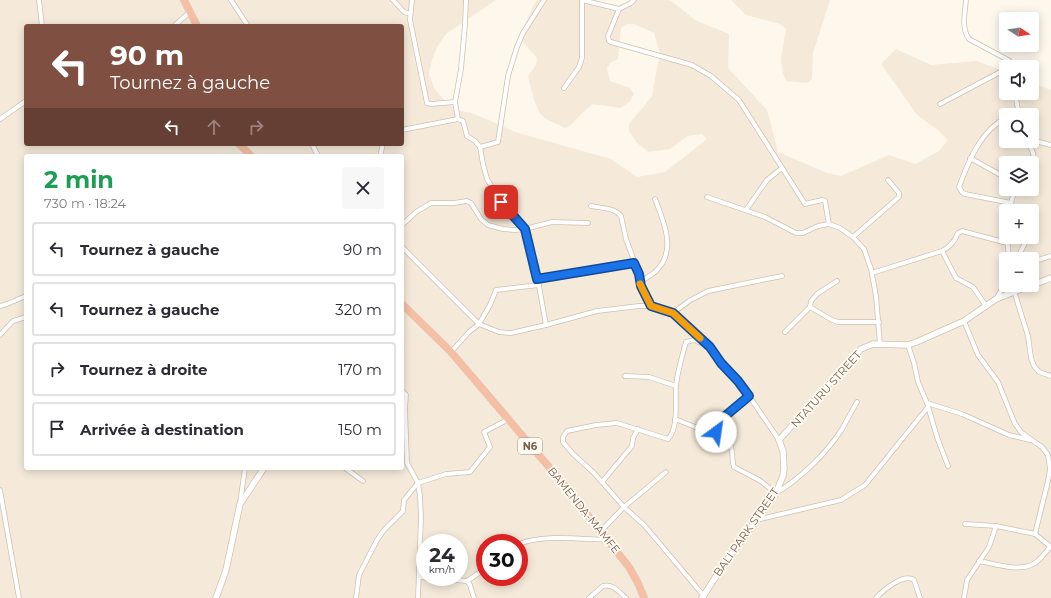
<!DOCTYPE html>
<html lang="fr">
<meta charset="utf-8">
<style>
:root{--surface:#fff;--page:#f7f7f7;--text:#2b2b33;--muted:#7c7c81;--line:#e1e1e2}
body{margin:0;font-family:Montserrat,sans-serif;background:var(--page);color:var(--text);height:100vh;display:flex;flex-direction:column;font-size:15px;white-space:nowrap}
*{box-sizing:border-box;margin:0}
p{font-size:13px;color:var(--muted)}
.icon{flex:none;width:22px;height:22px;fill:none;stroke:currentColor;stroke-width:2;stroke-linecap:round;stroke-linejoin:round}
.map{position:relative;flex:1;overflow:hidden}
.details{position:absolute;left:24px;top:154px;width:380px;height:316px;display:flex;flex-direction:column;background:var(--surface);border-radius:4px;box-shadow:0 2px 10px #0003}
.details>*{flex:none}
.banner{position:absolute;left:24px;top:24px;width:380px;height:122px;border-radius:4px;box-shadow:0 2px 10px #0003;background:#7f4f41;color:#fff;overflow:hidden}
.needle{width:26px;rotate:102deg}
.fabs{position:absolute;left:999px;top:12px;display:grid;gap:8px}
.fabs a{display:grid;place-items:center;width:40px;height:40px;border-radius:4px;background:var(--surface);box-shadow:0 2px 10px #0003;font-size:20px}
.speed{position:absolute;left:416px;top:534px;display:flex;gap:8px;font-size:20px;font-weight:700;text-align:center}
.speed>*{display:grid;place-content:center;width:52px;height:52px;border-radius:50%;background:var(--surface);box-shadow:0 2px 10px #0003;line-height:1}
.speed small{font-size:10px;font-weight:400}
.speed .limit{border:6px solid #d22;background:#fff;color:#111}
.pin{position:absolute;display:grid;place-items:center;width:34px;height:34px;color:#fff;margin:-17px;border-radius:8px;box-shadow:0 2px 6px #0006}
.me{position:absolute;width:44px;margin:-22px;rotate:31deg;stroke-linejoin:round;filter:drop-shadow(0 0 3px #0008)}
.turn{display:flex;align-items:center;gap:14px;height:84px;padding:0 20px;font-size:18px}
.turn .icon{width:52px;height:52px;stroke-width:2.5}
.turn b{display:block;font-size:28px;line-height:34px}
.lanes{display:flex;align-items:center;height:38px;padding:0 20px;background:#0003;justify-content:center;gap:20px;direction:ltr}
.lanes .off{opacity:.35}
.round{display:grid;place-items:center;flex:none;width:42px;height:42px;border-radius:4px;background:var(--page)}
.headline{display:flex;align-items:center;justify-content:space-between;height:68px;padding:0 20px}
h1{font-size:24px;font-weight:700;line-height:30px;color:#1e9e55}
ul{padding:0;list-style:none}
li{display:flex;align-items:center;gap:12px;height:54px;margin:0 8px 6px;padding:0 12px;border:2px solid var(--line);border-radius:4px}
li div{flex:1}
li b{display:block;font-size:15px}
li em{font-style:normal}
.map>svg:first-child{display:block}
.residential{fill:#f5eada;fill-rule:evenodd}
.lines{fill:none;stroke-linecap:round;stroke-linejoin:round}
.street-casing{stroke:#d0c0b0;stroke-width:5.5}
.secondary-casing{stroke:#d3c1ae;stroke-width:7}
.highway-casing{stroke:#d9d2cd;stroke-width:8}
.street{stroke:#fff;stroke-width:4}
.secondary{stroke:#fff;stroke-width:5.5}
.highway{stroke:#f6bea3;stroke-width:7}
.route-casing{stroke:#114b97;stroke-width:10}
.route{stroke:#1a73e8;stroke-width:7}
.slow{stroke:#f59e0b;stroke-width:7}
.labels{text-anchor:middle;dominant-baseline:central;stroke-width:3.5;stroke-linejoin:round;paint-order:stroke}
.shield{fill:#fffbf3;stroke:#a18e7f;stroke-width:1}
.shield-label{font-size:10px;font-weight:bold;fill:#79604d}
.street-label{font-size:11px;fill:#79604d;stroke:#fffbf3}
</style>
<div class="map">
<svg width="1051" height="598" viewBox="0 0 1051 598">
<rect width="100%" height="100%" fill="#fdf7ec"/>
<g class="residential">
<path d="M0,0H496L446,34L437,47L432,60L429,74L434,88L443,99L457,110L471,113L496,123L515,132L611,159L637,177L665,172L707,139L702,134L688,136L670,149L649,152L637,143L629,131V124L652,96L660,53L654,33L634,24H627L621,28L618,59L611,62L607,68L610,81L630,88L634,94L630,101L621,108L593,104L582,113L571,125L565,128L546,119L540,114L534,100L528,76L536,65L537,58L519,38L533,6L537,0H582L619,9L634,0H668L674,3L695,20L729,34L728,68L767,110L778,152L827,173L841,176L889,155L915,164L939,151L948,140L938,130L917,115L881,64L896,49L931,65L977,61L1006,72V93H1032V83L1051,90V598H0ZM26,26H402V144H26ZM1006,115H1032V141H1006ZM26,156H402V468H26ZM1006,163H1032V189H1006ZM1006,211H1032V237H1006ZM1006,259H1032V285H1006ZM425,543H459V577H425ZM485,543H519V577H485Z"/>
<polygon points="731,0 830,0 813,53 812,79 807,83 786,81 783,73 781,59 786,29 780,24 746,15"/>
</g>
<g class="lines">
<defs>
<g id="street">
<polyline points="39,0 42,26"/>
<polyline points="231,0 248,26"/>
<polyline points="393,0 404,12 410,14"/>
<polyline points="412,0 410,20 427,103 431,104 455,102"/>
<polyline points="582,0 619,9 631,3 634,0"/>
<path d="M966,0C965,13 961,28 969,39L1010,61L1012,67"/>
<polyline points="619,9 608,36 609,41 611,42 692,65 711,76 739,100 805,204 822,200 825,201 829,224"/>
<polyline points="174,26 190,12"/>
<polyline points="564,88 579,67 582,58 582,0"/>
<polyline points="1015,93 1019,115"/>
<polyline points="940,104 1006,69"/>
<polyline points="1011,115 1018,112"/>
<path d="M1006,118C981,130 968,162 959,187L962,192L965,194L1011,203"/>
<polyline points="0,119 26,101"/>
<polyline points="458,119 455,102 461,69 465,25 466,0"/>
<polyline points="402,130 458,119 463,121 467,136 475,141 480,147 483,164 487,179 501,202 525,229 539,286 546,325"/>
<path d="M1026,141C1032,148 1036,156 1032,164"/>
<polyline points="312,144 318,156"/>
<polyline points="1028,144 1039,142 1051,145"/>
<polyline points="480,147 498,142 508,76 517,47 523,33 544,0"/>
<polyline points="380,156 383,144"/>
<polyline points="970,158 1006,178"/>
<polyline points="707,197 765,217 796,233 803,233 818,226 829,224 840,228 853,237 864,249 871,269 876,296 880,344"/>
<path d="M591,206C601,208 615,208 621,216L626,239L639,274L641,286L651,306"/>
<polyline points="746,210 767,180 782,168"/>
<polyline points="1010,211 1012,199 1016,189"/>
<polyline points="402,225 416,212 431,203 454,203 467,201 471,203 481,219 488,225 503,229 515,230 525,229 552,222 588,223"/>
<polyline points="853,237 899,197 899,193 888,180"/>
<polyline points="1007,237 1009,259"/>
<polyline points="402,247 479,324 490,305 496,290 539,285"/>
<polyline points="942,251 956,278 973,287 986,306"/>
<polyline points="1017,259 1028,237"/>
<polyline points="1032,262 1051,256"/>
<path d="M872,273L942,251C950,247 955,241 958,233L962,231L1007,243"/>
<polyline points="537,279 635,263"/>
<path d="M640,282C645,278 651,276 656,271C677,251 664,222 655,199"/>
<polyline points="1014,291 1028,336 1031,358 1034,366 1039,372 1051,376"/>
<polyline points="996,299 1006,282"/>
<polyline points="0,306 7,304 26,296"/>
<polyline points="810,307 832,320 838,322 879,322"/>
<polyline points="673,313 689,301 708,291 782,276"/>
<polyline points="964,321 978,355 998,382 1015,424 1022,433 1042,447 1048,455 1050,469 1048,481 1035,534 1051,547"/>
<polyline points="785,332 810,307 811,301 817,294 837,281"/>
<polyline points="0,335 13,321 26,317"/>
<polyline points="908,345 914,363 918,382 927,403 937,437 948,466"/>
<polyline points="451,352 469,332 479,324 499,332 511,333 546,325 597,311 639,306 651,306 665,310 673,313 710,347 721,363 738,381 749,396 779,440"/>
<polyline points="625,376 649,377 676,386"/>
<polyline points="402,391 406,395 405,408 407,463 418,483 420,496 421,517 418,598"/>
<path d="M749,396L718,422L716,426V432C720,435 726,438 729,442C734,449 731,459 734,467L759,480L776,493C800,479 827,453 842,429C847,420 852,411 857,402"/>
<polyline points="927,403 962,414 1009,435 1030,440"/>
<polyline points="675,419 695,427 716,432"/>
<polyline points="345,468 363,481"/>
<polyline points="602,482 632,446 633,438 638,429"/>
<polyline points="0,490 19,598"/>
<polyline points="240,503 245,468"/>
<polyline points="756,520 841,500 865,485 928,407"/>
<polyline points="965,524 996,526 1035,534"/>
<polyline points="601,531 624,507 666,472"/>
<path d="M519,544C543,534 581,539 608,540"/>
<path d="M979,561C996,564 1020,573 1035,563C1041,559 1046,552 1050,547"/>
<polyline points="419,577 467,581 485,569"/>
<polyline points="467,581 470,585 474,598"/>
<path d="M703,595L645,526L624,507L593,472L573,454L563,442V437L567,431L596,425L617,423L668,439C679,428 675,399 676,385C678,370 682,356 686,342L694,340L710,347"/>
<polyline points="356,598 359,575 377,540 384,530 403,511 404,500 418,483 446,474 470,472 490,447 484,432 507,420"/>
<path d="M589,598L603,586C612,583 619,592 626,598"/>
<path d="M876,598C883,590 904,573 914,580L920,598"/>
<polyline points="964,598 967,580 989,547 996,526"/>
</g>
<g id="secondary">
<polyline points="1032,285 1051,278"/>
<polyline points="216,598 226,570 240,504 264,468"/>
<polyline points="702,598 722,567 776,493 783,476 784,469 783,451 779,440 861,349 873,344 908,345 919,341 964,321 996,299 1031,285"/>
</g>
<g id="highway">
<polyline points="184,0 197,26"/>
<polyline points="239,144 251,156"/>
<polyline points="402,304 451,352 555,474 629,567 638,583 644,598"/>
</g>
</defs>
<use href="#street" class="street-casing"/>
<use href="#secondary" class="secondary-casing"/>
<use href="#highway" class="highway-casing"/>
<use href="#street" class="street"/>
<use href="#secondary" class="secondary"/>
<use href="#highway" class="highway"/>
</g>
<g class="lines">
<defs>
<polyline id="route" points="501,202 525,229 537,279 634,263 639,274 641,286 651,306 673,313 710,347 721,363 738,381 749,396 718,422 716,426 716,432"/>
</defs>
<use href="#route" class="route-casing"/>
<use href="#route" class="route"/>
<polyline class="slow" points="640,284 651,306 673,313 700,338"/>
</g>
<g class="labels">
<rect class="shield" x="518" y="438" width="24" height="16" rx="3"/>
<g class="shield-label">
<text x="530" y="446">N6</text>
</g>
<g class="street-label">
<text transform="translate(826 389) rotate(-48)">NTATURU STREET</text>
<text transform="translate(584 510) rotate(51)">BAMENDA-MAMFE</text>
<text transform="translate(746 532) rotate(-55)">BALI PARK STREET</text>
</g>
</g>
</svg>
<div class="fabs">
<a><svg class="needle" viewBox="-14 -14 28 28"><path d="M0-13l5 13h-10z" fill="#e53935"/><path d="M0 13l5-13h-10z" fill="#7c7c81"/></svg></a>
<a><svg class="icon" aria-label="sound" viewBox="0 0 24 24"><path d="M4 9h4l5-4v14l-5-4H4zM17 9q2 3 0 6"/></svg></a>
<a><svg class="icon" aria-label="search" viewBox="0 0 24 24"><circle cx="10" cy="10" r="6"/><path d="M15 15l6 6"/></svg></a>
<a><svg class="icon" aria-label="layers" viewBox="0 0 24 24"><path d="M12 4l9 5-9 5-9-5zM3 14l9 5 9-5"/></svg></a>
<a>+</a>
<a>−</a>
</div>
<div class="speed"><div>24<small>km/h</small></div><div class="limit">30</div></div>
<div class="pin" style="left:501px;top:202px;background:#d93025"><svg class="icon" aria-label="arrive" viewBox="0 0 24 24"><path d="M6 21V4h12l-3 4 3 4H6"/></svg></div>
<svg class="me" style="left:716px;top:432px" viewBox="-20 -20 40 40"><circle r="19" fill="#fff"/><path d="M0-13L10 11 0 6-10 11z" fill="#1a73e8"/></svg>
<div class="banner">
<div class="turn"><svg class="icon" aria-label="left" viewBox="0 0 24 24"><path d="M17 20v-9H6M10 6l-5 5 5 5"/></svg><div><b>90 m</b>Tournez à gauche</div></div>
<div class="lanes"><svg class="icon" aria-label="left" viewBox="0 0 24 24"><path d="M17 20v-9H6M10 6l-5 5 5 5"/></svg><svg class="icon off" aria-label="ahead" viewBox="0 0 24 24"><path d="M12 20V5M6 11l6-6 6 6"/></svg><svg class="icon off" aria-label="right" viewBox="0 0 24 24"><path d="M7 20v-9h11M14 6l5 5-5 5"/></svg></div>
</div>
<section class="details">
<div class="headline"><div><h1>2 min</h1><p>730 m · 18:24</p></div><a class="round"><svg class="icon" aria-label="close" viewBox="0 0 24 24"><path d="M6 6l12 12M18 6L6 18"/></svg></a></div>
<ul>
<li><svg class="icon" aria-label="left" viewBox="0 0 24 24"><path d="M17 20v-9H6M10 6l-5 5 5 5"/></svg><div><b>Tournez à gauche</b></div><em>90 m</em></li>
<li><svg class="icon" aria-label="left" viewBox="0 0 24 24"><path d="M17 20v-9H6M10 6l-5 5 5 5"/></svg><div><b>Tournez à gauche</b></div><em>320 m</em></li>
<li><svg class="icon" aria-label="right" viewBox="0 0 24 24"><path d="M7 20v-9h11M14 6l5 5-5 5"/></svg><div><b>Tournez à droite</b></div><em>170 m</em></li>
<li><svg class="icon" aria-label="arrive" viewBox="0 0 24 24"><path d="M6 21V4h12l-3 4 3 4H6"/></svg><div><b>Arrivée à destination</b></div><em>150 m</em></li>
</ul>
</section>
</div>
